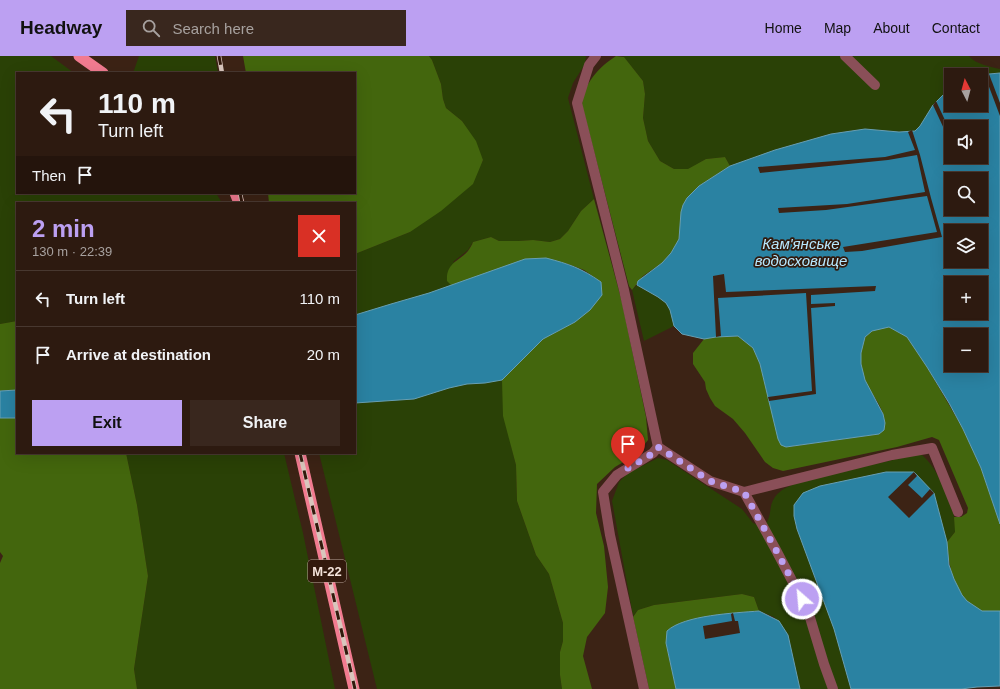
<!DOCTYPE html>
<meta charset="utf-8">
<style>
:root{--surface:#2d1a10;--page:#39271e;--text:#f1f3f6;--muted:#a7a19f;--line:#483830;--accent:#bca0f2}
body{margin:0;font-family:Helvetica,sans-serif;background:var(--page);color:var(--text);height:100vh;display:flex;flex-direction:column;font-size:15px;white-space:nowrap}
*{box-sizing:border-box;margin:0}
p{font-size:13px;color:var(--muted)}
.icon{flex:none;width:22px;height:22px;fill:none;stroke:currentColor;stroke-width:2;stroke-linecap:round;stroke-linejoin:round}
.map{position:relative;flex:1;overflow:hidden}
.drawer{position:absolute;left:16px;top:146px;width:340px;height:252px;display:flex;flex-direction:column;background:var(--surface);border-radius:0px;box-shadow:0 4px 16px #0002,0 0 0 1px var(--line)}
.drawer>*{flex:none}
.banner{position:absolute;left:16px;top:16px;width:340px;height:122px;border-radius:0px;box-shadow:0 4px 16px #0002,0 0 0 1px var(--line);background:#2d1a10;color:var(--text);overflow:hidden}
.needle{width:26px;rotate:354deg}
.tools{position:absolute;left:944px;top:12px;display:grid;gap:8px}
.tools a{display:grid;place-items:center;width:44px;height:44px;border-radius:0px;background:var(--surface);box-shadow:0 4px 16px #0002,0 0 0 1px var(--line);font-size:20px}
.pin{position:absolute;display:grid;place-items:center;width:34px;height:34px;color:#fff;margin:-41px -17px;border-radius:50% 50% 50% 0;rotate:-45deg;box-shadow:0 0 4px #0007}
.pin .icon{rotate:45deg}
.me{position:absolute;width:44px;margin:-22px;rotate:333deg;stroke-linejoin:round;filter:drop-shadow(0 0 3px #0008)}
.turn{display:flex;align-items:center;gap:14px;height:84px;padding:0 16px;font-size:18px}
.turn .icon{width:52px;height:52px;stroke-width:2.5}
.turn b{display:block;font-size:28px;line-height:34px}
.then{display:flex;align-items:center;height:38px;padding:0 16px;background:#0003;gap:8px;font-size:15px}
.round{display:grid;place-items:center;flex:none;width:42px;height:42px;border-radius:0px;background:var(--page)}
.summary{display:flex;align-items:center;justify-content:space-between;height:68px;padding:0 16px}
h1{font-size:24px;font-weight:700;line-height:30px;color:var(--accent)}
.action{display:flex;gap:8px;margin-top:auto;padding:8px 16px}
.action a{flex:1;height:46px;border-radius:0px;background:var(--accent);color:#111;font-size:16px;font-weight:700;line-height:46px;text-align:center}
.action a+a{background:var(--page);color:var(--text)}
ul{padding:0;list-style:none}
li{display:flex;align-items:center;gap:12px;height:56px;padding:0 16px;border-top:1px solid var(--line)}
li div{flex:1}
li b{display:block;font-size:15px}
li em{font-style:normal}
header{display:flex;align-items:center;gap:24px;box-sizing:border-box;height:56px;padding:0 20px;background:var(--accent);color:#111}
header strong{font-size:19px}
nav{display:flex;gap:22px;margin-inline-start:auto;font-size:14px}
.search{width:280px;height:36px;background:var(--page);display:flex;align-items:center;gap:10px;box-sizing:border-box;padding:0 14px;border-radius:0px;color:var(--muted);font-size:15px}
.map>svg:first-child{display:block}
.green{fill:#2a4106}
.forest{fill:#43660d}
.water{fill:#2a82a2;stroke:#679fb3;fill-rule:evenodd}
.pier{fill:#3c2315}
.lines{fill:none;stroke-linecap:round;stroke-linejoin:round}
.minor{stroke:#8a4f58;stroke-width:10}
.trunk{stroke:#f27b90;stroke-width:11}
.rail-casing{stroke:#d9c6bd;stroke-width:4.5}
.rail{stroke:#32190c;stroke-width:3;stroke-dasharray:9;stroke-linecap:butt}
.route{stroke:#bca0f2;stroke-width:7;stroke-dasharray:0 12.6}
.labels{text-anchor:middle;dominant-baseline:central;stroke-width:3.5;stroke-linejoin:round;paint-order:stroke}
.shield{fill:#32190c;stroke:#baa69c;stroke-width:1}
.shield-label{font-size:13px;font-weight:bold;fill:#f4e3da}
.water-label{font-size:15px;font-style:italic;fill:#b7e8ff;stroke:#32190c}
</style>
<header>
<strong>Headway</strong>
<div class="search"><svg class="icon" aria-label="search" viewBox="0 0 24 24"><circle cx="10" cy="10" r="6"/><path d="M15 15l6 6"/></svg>Search here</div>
<nav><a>Home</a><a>Map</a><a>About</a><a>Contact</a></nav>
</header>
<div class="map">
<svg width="1000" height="633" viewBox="0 0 1000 633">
<rect width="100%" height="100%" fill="#3c2315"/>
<g class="green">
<polygon points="0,0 51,0 74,17 17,17 17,137 216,137 222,147 17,147 17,265 0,268"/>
<polygon points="139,0 215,0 218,17 133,17"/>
<polygon points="429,0 586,0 585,8 573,27 568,42 594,143 581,155 568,175 560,183 550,186 533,184 518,185 499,185 491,181 473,186 468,194 453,206 487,218 575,266 543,283 511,389 516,409 517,445 536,499 549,518 563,567 563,585 560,596 560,619 562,633 377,633 319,397 355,397 355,198 410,176 483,105 475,85 462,65 446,52 443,43 441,28 432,4"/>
<path d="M623,0H969C975,8 991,11 1000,13V17L989,18L981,21V19H951V33L946,36L933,49L920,70L915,75L899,76L865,73L831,78L775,94L730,110L725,101L706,103L689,113H674L660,105L648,85L643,62L645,38L643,25Z"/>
<path d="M637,229C648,237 665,241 670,254C672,259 672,265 674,270L644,285L632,234Z"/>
<polygon points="126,397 284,397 303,477 335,633 137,633 134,613 148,520 137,449"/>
<path d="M914,399H922C937,411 949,442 954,460C955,465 955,471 955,476L947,486L934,437L913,416H886L820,430L794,449V460L797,473L834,573L851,633H800L788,579L774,561L759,555L754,541L742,538L654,549L638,554L633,560L612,445L619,426L628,417L658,402L667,404L742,453L753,467L758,469L767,466C770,460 770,456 771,450C775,434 789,430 803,425Z"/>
</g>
<g class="forest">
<polygon points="243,0 429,0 432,4 441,28 443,43 446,52 462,65 476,85 483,104 473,128 441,155 410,176 355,198 355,147 269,147 268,137 355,137 355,17 246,17"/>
<path d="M616,0L624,1L643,25L645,38L643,62L648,85L660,105L674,113H688L706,103L725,101L730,110L699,130L683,149L679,183L671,197L662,207L643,220L632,234L629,230L582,49C583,28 599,11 616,0Z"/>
<path d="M594,143L622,246L646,361L648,384L637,398L615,411L597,428L596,457L604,490L608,531L605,557L587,581L583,600L592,633H562L560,619V596L563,585V567L549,518L536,499L517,445L516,409L503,360L502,324L543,283L575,266L601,226L584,214L565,207L487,218L451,229L447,225C446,207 458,206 468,195C470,192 472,189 473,186L491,181L499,185H518L533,184L550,186L560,183L568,175L581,155Z"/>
<polygon points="17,265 17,334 0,335 0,268"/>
<path d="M889,271L907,281L927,311L963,373L981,412L1000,468V555C995,555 986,557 981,555C954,545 949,510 947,486L955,476L954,461H961L967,457L968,452L939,384L932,381L897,391L783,415L773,412L765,406L745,377L733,363L715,350L710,342L706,333L705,326L693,308V297L704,283L716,281L738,280L753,292L760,308L769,345L787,391L879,378C895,362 871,340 865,324C861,313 859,301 862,290C867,274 873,273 889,271Z"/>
<polygon points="0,362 17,362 17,397 126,397 137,449 148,520 134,613 137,633 0,633 0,507 3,500 0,496"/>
<polygon points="742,538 754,541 759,555 731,558 666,587 676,633 649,633 633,561 638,554 654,549"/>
</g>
<g class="water">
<path d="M1000,17V468L981,412L963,373L949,347L927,311L907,281L889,271L872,275L865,281L861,297V308L865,324L883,358L885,367L884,374L879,378L786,391L781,389L778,383L760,308L753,292L738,280L716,281L704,283L682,278L674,270L670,254L666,247L658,241L637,229L638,225L662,207L671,197L679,183L681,156L683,149L687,142L699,130L730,110L775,94L831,78L865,73L899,76L915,75L920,70L933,49L946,36L951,33V49H981V21L989,18ZM951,71H981V101H951ZM951,123H981V153H951ZM951,175H981V205H951ZM951,227H981V257H951ZM951,279H981V309H951Z"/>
<path d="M546,202C569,208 581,212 601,226L602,239L590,254L575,266L543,283L502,324L485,327L467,328L449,332L414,343L355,347V259L391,248L429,237L525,203Z"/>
<polygon points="17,334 17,362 0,362 0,335"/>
<polygon points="886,416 914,416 934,437 947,486 949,509 954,523 962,539 967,545 982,555 1000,555 1000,630 977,631 961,633 851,633 834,573 797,473 794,460 794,449 803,437 820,430"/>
<path d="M759,555L779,565L788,579L800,633H676L666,587L667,575C684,559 735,557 759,555Z"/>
</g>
<g class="pier">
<polygon points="989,18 1000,47 1000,60 985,20"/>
<polygon points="936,45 951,77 951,88 933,49"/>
<polygon points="912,74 920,99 931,142 942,181 862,195 845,196 843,191 937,176 927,140 826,154 779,157 778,152 847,148 925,136 917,99 888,104 760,117 758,111 885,101 915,94 908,76"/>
<polygon points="724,218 726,236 876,230 875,235 811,239 811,248 835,247 835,250 811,252 816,338 769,345 768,341 812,335 806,237 718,242 721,280 716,281 713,220"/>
<polygon points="914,416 917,420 908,429 922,442 930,433 934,437 909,462 888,441"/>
<polygon points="733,557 735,565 738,565 740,577 705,583 703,570 732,565 731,558"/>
</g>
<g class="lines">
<g class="minor">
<polyline points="596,0 589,9 577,47 624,234 658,391 710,425 744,436 892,399 932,392 958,456"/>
<polyline points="845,0 875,29"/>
<polyline points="744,436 776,494 808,555 824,608 833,633"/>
<polyline points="644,633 610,479 603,436 617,419 653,397 658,391"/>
</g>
<g class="trunk">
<polyline points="79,0 103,17"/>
<polyline points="235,137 239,147"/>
<polyline points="300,397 354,633"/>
</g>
<defs>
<g id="rail">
<polyline points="219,0 222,17"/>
<polyline points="240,137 242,147"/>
<polyline points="300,397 355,633"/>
</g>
</defs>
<use href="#rail" class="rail-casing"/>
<use href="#rail" class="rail"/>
</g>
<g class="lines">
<polyline class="route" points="628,412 652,398 658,391 710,425 744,436 776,494 802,543"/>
</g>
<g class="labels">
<rect class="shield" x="308" y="504" width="38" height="22" rx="3"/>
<g class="shield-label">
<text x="327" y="515">М-22</text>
</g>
<g class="water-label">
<text x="801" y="187">Кам'янське<tspan x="801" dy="17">водосховище</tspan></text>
</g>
</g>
</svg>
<div class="tools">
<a><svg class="needle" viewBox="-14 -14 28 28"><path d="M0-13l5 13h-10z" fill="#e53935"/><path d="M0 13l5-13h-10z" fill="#a7a19f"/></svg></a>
<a><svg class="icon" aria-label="sound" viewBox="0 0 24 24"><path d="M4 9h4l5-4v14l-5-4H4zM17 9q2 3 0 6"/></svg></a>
<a><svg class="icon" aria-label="search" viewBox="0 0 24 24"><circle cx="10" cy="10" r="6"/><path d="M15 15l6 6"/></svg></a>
<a><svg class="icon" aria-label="layers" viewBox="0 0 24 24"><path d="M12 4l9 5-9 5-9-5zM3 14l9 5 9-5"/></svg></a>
<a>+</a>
<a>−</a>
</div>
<div class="pin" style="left:628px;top:412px;background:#d93025"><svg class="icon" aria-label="arrive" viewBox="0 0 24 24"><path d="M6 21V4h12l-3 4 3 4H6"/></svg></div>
<svg class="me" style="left:802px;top:543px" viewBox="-20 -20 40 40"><circle r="17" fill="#bca0f2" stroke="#fff" stroke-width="3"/><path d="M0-11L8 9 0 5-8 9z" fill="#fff"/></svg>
<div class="banner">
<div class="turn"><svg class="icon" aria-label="left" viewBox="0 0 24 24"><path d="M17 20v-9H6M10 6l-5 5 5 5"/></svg><div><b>110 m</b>Turn left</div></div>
<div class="then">Then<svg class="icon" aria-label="arrive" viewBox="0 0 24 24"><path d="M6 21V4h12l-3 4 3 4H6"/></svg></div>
</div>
<section class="drawer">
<div class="summary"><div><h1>2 min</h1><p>130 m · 22:39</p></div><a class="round" style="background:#d93025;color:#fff"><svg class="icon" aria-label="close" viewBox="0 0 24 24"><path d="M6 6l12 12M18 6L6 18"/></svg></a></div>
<ul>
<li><svg class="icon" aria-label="left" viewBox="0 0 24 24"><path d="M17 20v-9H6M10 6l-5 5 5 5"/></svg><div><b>Turn left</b></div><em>110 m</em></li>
<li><svg class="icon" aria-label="arrive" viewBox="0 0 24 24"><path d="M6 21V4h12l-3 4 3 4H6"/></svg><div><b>Arrive at destination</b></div><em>20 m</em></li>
</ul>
<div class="action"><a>Exit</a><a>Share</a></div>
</section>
</div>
